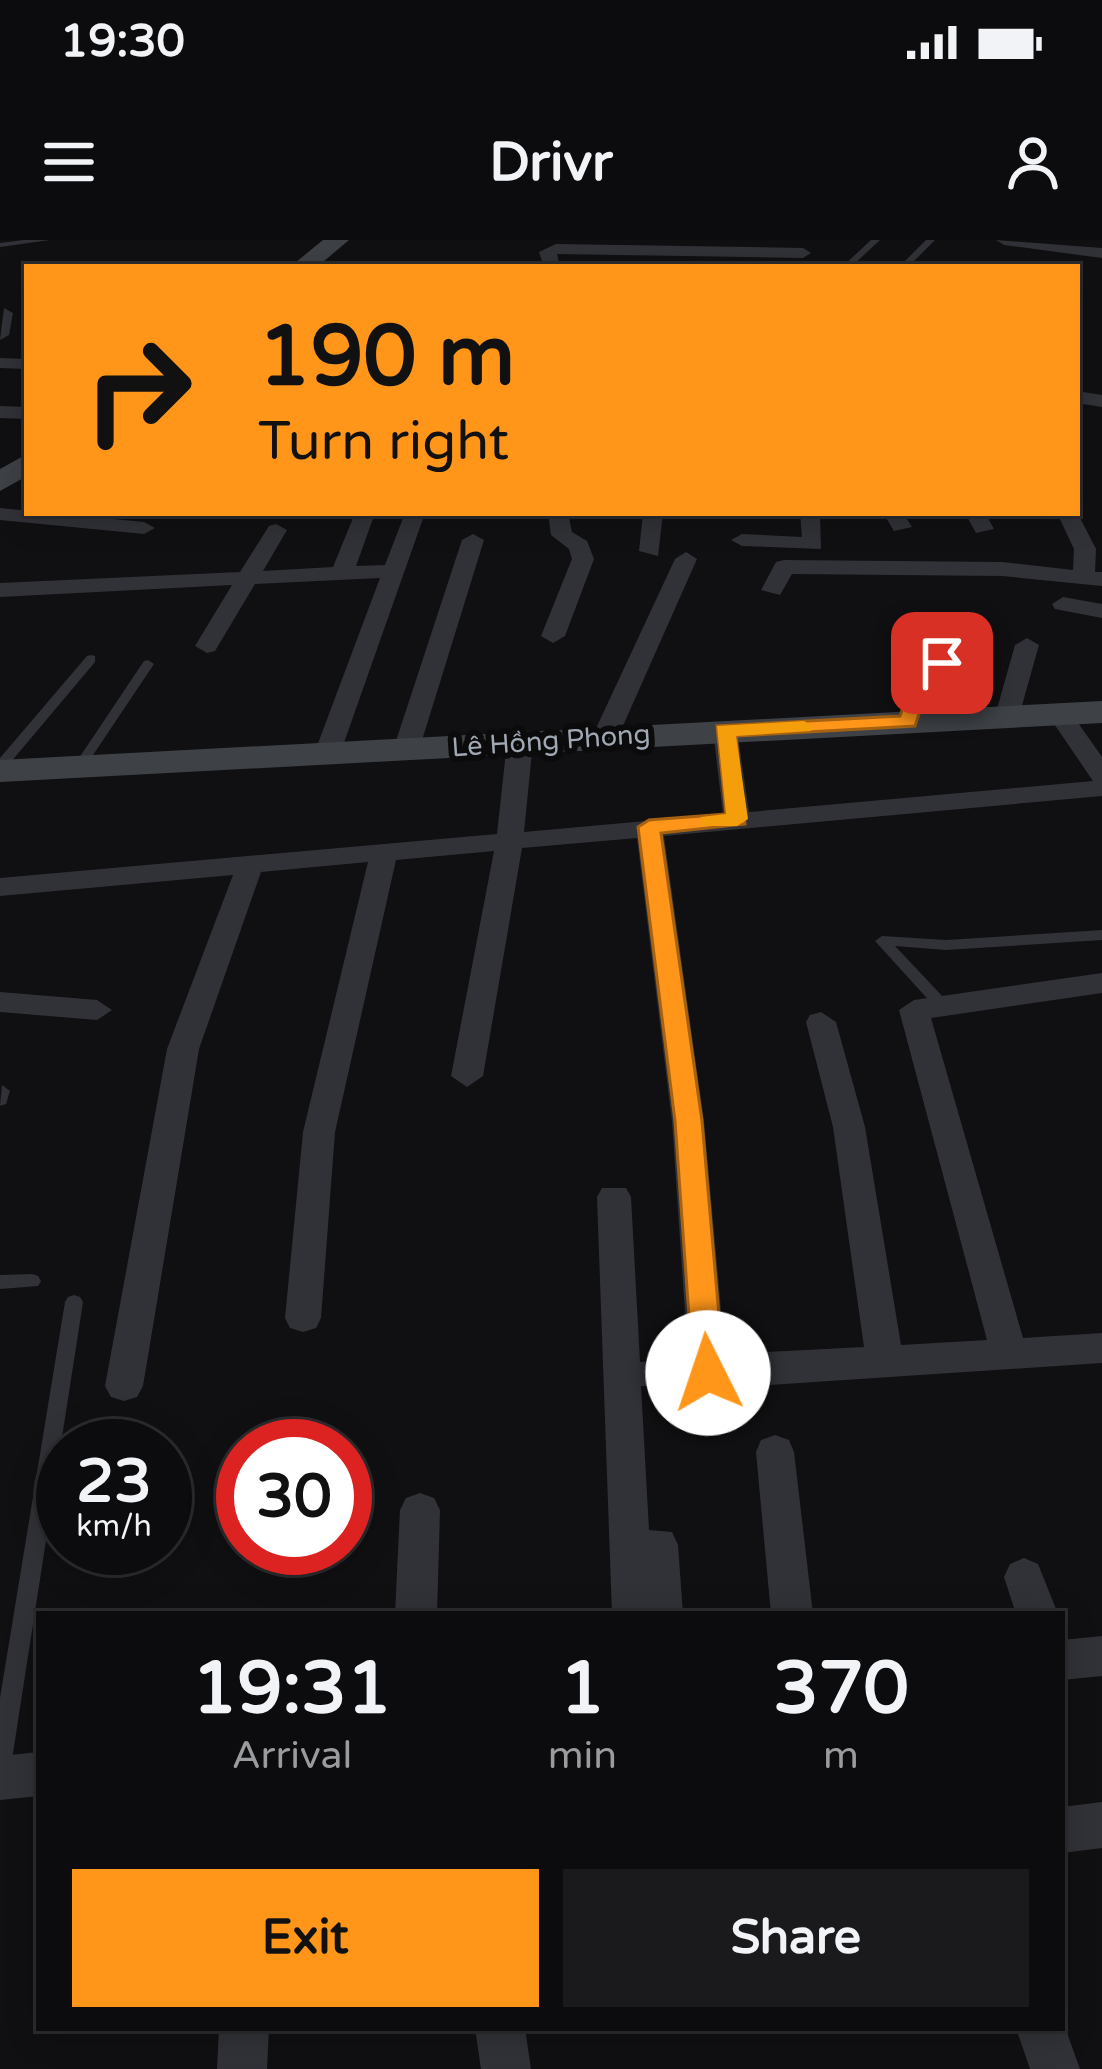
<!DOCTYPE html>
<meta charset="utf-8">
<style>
:root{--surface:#0c0c0e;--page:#1a1a1c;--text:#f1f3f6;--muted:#9a9b9e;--line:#2c2c2e;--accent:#ff961a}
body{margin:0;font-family:"Varela Round",sans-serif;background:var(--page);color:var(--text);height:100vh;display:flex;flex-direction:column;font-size:45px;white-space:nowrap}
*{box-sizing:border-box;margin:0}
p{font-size:39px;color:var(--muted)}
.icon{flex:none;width:66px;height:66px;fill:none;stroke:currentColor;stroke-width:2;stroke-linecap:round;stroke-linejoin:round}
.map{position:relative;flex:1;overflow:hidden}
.sheet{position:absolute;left:36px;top:1371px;width:1029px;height:420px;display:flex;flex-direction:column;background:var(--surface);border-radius:0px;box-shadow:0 6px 30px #0003,0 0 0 3px var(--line)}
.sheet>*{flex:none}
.top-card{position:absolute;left:24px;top:24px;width:1056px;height:252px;border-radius:0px;box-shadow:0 6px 30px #0003,0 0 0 3px var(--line);background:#ff961a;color:#111;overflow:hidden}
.speed{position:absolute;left:36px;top:1179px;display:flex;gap:24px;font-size:60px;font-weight:700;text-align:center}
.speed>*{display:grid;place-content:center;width:156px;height:156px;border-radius:50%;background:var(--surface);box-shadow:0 6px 30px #0003,0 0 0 3px var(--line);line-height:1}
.speed small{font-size:30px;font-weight:400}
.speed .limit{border:18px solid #d22;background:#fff;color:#111}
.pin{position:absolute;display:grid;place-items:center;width:102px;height:102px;color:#fff;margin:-51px;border-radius:24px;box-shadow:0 6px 18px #0006}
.me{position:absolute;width:132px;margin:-66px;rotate:356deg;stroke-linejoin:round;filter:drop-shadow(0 0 9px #0008)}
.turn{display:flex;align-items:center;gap:42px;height:252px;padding:0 36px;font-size:54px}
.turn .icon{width:156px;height:156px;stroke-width:2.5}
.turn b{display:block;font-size:84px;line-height:102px}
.eta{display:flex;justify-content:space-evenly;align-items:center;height:204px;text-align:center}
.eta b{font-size:72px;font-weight:700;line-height:84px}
.button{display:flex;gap:24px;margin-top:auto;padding:24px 36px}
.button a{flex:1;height:138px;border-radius:0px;background:var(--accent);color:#111;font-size:48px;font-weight:700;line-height:138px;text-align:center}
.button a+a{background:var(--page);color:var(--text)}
.status{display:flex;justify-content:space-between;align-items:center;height:84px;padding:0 60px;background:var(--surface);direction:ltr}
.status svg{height:33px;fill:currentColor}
header{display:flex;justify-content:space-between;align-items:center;height:156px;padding:0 36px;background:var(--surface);font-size:54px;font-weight:700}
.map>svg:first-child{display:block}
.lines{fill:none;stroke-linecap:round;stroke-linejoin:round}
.lane{fill:#313237;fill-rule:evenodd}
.street{fill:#313237;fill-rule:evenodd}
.secondary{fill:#3e4247;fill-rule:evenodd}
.route{fill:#ff961a;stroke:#a66211;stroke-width:3}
.slow{fill:#f59e0b}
.labels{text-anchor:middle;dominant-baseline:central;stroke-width:12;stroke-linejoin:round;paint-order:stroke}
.far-street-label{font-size:27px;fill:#a0a8b4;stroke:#0b0b0c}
</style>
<div class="status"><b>19:30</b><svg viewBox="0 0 49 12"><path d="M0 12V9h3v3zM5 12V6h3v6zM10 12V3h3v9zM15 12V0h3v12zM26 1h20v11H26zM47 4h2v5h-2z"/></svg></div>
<header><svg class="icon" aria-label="menu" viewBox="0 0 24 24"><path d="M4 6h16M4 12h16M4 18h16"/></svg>Drivr<svg class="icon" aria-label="person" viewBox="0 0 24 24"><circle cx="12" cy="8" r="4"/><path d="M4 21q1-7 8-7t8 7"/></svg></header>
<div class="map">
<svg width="1102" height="1829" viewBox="0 0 1102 1829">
<rect width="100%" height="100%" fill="#101012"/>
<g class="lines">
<g class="lane">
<polygon points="24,0 50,0 0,7 0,3"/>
<polygon points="871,0 880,0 851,27 842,27"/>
<polygon points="926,0 935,0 908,27 899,27"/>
<polygon points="91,415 95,416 95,422 5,529 0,530 0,518 87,416"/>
<polygon points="148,420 154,424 85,527 84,530 74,530 73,527 144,421"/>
<polygon points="1102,690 1102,700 946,710 895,706 945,759 948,763 945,767 935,767 875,701 882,696 946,700"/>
<polygon points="2,845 10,851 6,864 0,866"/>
<polygon points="32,1034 38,1036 41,1041 38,1046 0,1049 0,1035"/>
<polygon points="74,1055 80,1057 83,1062 11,1526 8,1534 0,1537 0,1458 65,1062 68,1057"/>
</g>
<g class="street">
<polygon points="996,0 1102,8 1102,18 1004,5"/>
<polygon points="556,4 803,8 811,13 803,18 557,14 560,27 544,27 539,12"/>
<polygon points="4,68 13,73 9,95 0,100"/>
<polygon points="0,118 27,119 27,129 0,128"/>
<polygon points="1077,151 1102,155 1102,167 1077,163"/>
<polygon points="0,166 27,167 27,179 0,178"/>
<polygon points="0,268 144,282 155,288 144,294 0,280"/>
<polygon points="1077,272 1096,309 1095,332 1102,332 1102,346 1002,336 792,334 780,355 761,350 776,322 784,320 1002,322 1073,330 1074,309 1057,273"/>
<polygon points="355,273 375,273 356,326 385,325 405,273 425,273 340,514 327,522 314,514 380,338 255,344 215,411 207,413 195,406 232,345 0,357 0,343 240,332 269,286 276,284 287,290 263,331 333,327"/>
<polygon points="548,273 568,273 572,292 587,301 594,319 565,396 553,403 541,396 572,319 569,309 551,295"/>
<polygon points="643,273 663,273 658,316 639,311"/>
<polygon points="800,273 820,273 821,309 742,306 731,300 742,294 802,297"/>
<polygon points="883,273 903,273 912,287 894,291"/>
<polygon points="965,273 985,273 994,289 976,293"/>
<polygon points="473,294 484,300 419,510 406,518 397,515 393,510 462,300"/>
<polygon points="686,312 697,319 618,497 605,505 596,502 592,497 675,319"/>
<polygon points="1063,357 1102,364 1102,378 1055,369 1052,364"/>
<polygon points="1027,398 1039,405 1019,476 1016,481 998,481 995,476 1015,405"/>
<polygon points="951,418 977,427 965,434 939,436 917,487 899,487 902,457 915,432"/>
<polygon points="1060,468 1069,470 1102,517 1102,556 664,596 704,881 725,1114 864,1107 833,887 806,782 810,775 821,772 836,782 865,887 901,1105 987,1100 899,770 914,760 1102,733 1102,753 931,778 1023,1098 1102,1093 1102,1123 708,1149 641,1146 649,1290 672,1292 678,1305 683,1374 612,1374 597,957 602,948 626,948 631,957 640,1122 688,1117 672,881 637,598 522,608 483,836 467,847 451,836 494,611 396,620 335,892 321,1078 316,1088 303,1092 290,1088 285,1078 303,892 368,622 261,632 199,809 143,1146 137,1157 124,1161 111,1157 105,1146 167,809 233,635 0,656 0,638 497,594 507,502 520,494 533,502 524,592 723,574 713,491 725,484 737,491 749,572 1093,541 1048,475"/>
<polygon points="0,752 97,760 112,770 97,780 0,772"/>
<polygon points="775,1195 789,1200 794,1212 813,1374 771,1374 756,1212 761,1200"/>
<polygon points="420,1253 434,1258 440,1270 437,1374 395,1374 400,1270 406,1258"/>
<polygon points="1024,1318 1038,1324 1058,1374 1016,1374 1004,1337 1010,1324"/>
<polygon points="1102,1396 1102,1436 1062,1440 1062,1400"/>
<polygon points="39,1512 39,1556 0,1560 0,1516"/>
<polygon points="1102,1562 1102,1608 1062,1613 1062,1567"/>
<polygon points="1062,1779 1080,1829 1030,1829 1016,1788 1062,1788"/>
<polygon points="219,1788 269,1788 267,1829 217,1829"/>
<polygon points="475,1788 525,1788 531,1829 481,1829"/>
</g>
<g class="secondary">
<polygon points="323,0 349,0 317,27 290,27"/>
<polygon points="27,214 27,236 0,251 0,229"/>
<polygon points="1102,461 1102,483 0,542 0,520"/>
</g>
</g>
<polygon class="route" points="942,417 952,423 931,439 915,486 736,496 745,584 661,593 702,881 724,1133 708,1146 693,1133 675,881 638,587 649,580 726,574 717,486 900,476 915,432"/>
<polygon class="slow" points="804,481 814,487 811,491 736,496 748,579 737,586 701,586 701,577 726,574 717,486"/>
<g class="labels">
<g class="far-street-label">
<text transform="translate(551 501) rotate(-4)">Lê Hồng Phong</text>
</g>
</g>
</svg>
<div class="speed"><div>23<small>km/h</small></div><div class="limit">30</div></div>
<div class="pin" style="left:942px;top:423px;background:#d93025"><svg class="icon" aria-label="arrive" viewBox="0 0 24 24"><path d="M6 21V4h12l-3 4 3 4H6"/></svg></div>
<svg class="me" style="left:708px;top:1133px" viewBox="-20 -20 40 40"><circle r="19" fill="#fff"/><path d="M0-13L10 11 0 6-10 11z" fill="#ff961a"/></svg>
<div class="top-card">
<div class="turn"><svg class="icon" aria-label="right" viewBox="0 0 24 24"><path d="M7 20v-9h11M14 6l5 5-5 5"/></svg><div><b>190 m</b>Turn right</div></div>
</div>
<section class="sheet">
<div class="eta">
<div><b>19:31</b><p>Arrival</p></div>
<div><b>1</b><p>min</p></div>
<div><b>370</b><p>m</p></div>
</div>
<div class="button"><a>Exit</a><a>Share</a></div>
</section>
</div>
